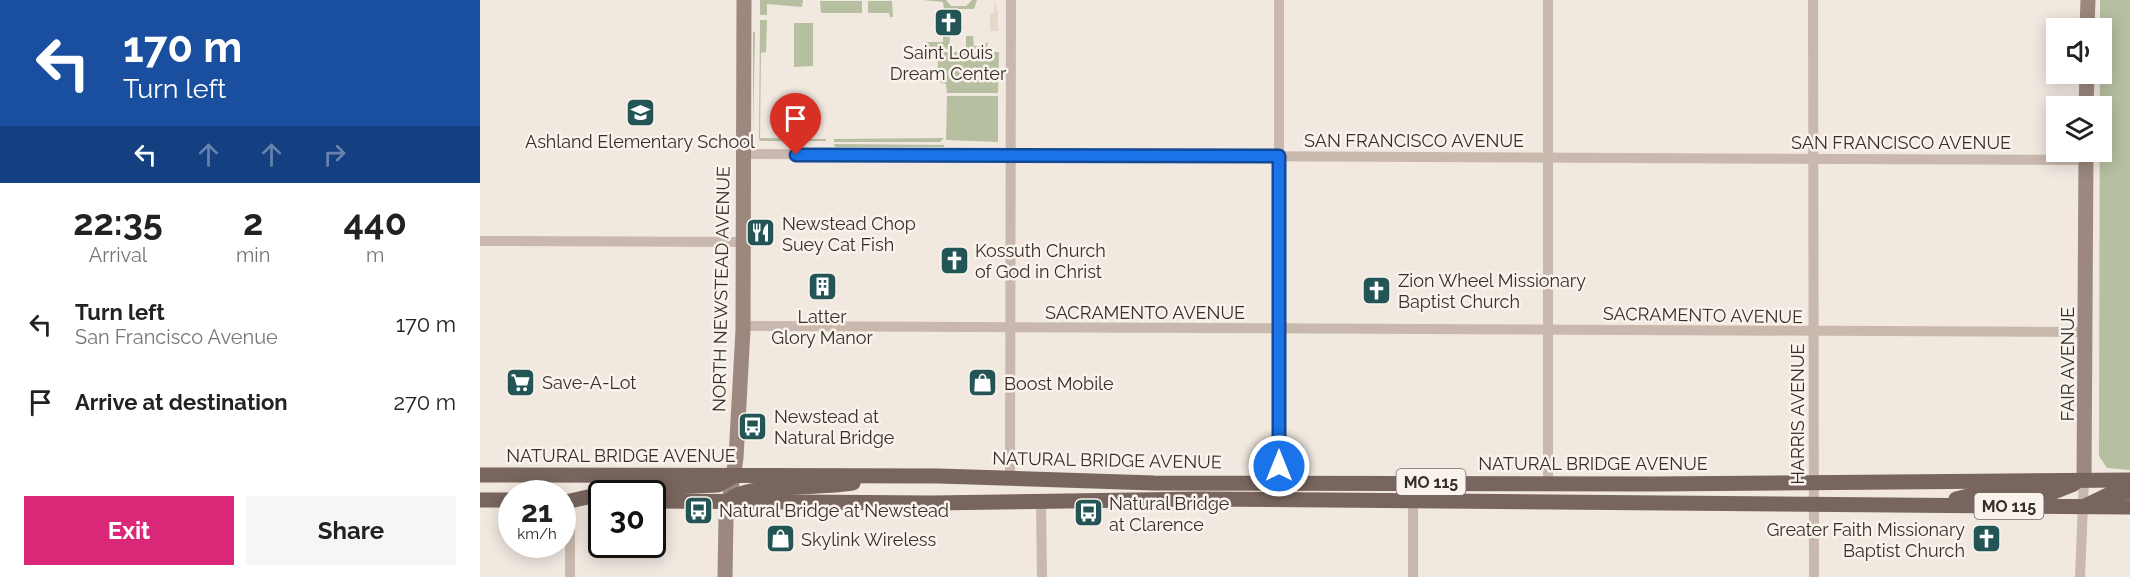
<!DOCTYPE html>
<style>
:root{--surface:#fff;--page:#f6f6f6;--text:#222;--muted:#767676;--accent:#db2777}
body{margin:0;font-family:Raleway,sans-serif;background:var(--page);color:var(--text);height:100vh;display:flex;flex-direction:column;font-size:22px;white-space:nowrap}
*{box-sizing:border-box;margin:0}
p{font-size:20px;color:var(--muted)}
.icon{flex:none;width:33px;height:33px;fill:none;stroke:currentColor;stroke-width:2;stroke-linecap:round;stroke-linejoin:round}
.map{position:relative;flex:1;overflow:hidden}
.drawer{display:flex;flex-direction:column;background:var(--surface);width:480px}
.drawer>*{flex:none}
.banner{background:#1a4fa0;color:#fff;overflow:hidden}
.buttons{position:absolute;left:1566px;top:18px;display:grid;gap:12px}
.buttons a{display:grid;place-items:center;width:66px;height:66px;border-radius:0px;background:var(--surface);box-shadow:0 3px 15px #0003;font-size:30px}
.speed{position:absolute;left:18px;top:480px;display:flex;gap:12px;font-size:30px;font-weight:700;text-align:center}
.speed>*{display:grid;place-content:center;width:78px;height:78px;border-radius:50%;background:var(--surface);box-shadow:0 3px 15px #0003;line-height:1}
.speed small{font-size:15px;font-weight:400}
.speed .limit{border:3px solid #111;border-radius:9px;background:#fff;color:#111}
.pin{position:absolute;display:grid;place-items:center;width:51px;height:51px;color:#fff;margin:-62px -26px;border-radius:50% 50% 50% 0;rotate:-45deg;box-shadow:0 0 6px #0007}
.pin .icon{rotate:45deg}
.me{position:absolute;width:66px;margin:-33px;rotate:0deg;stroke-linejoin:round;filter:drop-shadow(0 0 4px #0008)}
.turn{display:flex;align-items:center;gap:21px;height:126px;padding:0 24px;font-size:27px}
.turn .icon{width:78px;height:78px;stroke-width:2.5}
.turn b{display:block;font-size:42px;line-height:51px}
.lanes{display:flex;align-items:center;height:57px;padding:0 24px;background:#0003;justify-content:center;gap:30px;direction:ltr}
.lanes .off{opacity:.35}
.eta{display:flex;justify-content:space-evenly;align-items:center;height:102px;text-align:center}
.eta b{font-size:36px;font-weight:700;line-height:42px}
.primary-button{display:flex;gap:12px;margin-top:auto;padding:12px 24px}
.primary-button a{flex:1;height:69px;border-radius:0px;background:var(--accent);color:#fff;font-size:24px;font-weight:700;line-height:69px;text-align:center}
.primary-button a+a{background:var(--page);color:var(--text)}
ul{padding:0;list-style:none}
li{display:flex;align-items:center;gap:18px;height:78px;padding:0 24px}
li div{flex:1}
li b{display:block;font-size:22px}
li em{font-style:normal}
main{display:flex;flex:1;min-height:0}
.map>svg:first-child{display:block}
.green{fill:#b7bfa1}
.plaza{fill:#e8d8c9}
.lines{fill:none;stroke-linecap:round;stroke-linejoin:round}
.street{stroke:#c9b8ad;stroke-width:10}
.secondary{stroke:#9c887e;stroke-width:15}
.primary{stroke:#78655d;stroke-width:15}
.route-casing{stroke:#114b97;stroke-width:15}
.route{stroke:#1a73e8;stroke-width:10}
.labels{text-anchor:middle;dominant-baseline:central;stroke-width:5;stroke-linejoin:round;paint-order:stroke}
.shield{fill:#f9f3ec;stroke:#726965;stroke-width:1.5}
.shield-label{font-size:16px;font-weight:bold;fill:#382e2b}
.poi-label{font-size:18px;fill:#382e2b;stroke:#f9f3ec;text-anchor:start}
.street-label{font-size:18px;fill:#382e2b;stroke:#f9f3ec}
</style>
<main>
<section class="drawer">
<div class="banner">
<div class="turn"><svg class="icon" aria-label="left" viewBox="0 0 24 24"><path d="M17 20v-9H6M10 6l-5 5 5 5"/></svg><div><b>170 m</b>Turn left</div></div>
<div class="lanes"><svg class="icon" aria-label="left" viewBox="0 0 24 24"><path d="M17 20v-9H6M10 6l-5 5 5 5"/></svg><svg class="icon off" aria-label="ahead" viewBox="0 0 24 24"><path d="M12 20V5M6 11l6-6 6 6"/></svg><svg class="icon off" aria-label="ahead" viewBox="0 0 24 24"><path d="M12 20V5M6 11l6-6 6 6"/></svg><svg class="icon off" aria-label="right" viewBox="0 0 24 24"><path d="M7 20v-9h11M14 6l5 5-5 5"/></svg></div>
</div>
<div class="eta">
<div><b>22:35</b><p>Arrival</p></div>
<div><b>2</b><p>min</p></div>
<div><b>440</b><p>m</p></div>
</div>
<ul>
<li><svg class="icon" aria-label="left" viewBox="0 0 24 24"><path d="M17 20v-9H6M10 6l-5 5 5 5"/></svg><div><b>Turn left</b><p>San Francisco Avenue</p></div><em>170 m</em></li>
<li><svg class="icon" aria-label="arrive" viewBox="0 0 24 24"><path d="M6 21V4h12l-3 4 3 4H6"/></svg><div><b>Arrive at destination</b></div><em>270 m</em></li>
</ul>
<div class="primary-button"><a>Exit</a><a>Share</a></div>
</section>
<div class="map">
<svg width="1650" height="577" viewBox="0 0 1650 577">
<rect width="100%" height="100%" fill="#f1e8e0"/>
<g class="green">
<polygon points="323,0 322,7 287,4 287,15 280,15 280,0"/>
<polygon points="443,0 466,0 471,6 486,6 492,0 497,0 494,9 464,9 463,2"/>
<polygon points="1620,0 1650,0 1650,470 1627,468 1619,456"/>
<polygon points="340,1 382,1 382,13 341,13"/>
<polygon points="388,1 412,1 413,17 410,17 409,13 388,13"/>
<polygon points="280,20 287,20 286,52 281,53 280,138 346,139 346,141 281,141 279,139"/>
<polygon points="314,23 333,23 333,66 314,67"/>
<polygon points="273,32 275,32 273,136"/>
<polygon points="463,36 470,36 469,49 446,50 446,42 463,42"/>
<polygon points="486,36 493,36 494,46 503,46 504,43 508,43 506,50 486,49"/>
<polygon points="446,52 519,52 518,93 467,93 466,84 458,82 458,59 446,59"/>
<polygon points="467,96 518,96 518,142 466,140"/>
<polygon points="464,138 460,142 354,142 354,139"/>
<polygon points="354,144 464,145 464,147 355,147"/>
</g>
<polygon class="plaza" points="514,0 518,13 518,31 510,31 510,14 514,13"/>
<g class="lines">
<g class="street">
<polyline points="1068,0 1068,483"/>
<polyline points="1333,0 1334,577"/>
<polyline points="263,154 1605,160"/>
<polyline points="0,241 263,242"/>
<polyline points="263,326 1606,332"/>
<polyline points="530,477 531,0"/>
<polyline points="799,482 799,0"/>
<polyline points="561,502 562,577"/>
<polyline points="90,577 90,501"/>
<polyline points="933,577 933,501"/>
<polyline points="1600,577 1604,480"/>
</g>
<g class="secondary">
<polyline points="1607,28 1608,0"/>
<polyline points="1606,106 1607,74"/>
<polyline points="1604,480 1606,152"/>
<polyline points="245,577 246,519 256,458 263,330 264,0"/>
</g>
<g class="primary">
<polyline points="0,475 459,476 674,483 1173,484 1650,480"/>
<polyline points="1476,499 1492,495 1571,493 1594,484"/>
<polyline points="0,500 32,500"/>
<polyline points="90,501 143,489 238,485 251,478"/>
<polyline points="172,501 452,503 722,499 1650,507"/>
<path d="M248,501C263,483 345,489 373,483"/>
<polyline points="1605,506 1632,493 1650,492"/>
</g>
</g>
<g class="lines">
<defs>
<polyline id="route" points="316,155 799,156 799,466"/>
</defs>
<use href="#route" class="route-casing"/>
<use href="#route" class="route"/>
</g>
<defs>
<symbol id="church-square" viewBox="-11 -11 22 22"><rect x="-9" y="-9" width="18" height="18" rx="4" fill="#235556" stroke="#f9f3ec"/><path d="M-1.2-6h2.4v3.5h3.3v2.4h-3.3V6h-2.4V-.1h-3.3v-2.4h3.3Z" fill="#fff"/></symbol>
<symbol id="school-square" viewBox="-11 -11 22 22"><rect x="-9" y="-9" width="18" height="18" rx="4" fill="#235556" stroke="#f9f3ec"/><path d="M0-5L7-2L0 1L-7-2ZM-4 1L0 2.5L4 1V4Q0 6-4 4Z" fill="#fff"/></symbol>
<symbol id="restaurant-square" viewBox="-11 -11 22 22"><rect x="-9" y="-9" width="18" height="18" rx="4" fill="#235556" stroke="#f9f3ec"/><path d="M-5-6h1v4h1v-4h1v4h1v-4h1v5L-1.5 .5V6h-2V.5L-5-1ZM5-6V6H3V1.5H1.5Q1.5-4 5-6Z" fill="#fff"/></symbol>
<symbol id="building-square" viewBox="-11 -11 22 22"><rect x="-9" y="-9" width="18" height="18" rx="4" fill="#235556" stroke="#f9f3ec"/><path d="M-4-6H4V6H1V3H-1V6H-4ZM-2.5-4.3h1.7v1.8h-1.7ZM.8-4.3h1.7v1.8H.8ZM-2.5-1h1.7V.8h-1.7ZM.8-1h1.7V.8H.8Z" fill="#fff"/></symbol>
<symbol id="supermarket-square" viewBox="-11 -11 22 22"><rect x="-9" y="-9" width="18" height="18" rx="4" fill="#235556" stroke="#f9f3ec"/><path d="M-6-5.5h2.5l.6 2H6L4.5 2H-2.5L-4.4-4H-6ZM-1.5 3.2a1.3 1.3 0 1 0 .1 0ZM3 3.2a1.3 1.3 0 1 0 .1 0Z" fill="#fff"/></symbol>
<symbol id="shop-square" viewBox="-11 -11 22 22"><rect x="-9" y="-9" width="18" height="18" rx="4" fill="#235556" stroke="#f9f3ec"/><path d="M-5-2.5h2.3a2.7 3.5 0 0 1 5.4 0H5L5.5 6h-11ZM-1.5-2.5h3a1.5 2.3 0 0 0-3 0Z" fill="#fff"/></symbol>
<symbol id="bus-square" viewBox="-11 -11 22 22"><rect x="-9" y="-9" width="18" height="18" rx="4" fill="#235556" stroke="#f9f3ec"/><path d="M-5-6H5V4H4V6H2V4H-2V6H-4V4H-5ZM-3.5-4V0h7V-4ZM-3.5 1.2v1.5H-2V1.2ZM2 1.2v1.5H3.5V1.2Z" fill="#fff"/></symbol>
</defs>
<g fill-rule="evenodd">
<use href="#church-square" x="452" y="6" width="33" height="33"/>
<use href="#school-square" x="144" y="96" width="33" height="33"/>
<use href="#restaurant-square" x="264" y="216" width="33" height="33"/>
<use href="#church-square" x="458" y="244" width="33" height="33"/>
<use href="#building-square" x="326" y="270" width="33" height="33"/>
<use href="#church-square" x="880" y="274" width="33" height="33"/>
<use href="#supermarket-square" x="24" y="366" width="33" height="33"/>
<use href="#shop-square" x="486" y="366" width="33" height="33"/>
<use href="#bus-square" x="256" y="410" width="33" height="33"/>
<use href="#bus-square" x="202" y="494" width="33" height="33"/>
<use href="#bus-square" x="592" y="496" width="33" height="33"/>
<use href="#shop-square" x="284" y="522" width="33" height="33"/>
<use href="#church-square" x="1490" y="522" width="33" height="33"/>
</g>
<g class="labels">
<g class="shield">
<rect x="916.5" y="469" width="69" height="26" rx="4.5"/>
<rect x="1494.5" y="493" width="69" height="26" rx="4.5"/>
</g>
<g class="shield-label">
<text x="951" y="482">MO 115</text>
<text x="1529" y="506">MO 115</text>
</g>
<g class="poi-label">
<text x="468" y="52" text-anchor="middle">Saint Louis<tspan x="468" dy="21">Dream Center</tspan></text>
<text x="160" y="141" text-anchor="middle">Ashland Elementary School</text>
<text x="302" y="223">Newstead Chop<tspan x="302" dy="21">Suey Cat Fish</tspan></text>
<text x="495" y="250">Kossuth Church<tspan x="495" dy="21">of God in Christ</tspan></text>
<text x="918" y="280">Zion Wheel Missionary<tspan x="918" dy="21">Baptist Church</tspan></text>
<text x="342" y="316" text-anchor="middle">Latter<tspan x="342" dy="21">Glory Manor</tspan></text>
<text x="62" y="382">Save-A-Lot</text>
<text x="524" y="383">Boost Mobile</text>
<text x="294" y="416">Newstead at<tspan x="294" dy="21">Natural Bridge</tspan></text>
<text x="629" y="503">Natural Bridge<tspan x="629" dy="21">at Clarence</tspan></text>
<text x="239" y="510">Natural Bridge at Newstead</text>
<text x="1485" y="529" text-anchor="end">Greater Faith Missionary<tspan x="1485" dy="21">Baptist Church</tspan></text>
<text x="321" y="539">Skylink Wireless</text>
</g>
<g class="street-label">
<text x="934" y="140">SAN FRANCISCO AVENUE</text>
<text x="1421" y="142">SAN FRANCISCO AVENUE</text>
<text transform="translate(241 289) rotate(-89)">NORTH NEWSTEAD AVENUE</text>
<text x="665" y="312">SACRAMENTO AVENUE</text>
<text transform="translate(1223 315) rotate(1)">SACRAMENTO AVENUE</text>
<text transform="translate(1587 364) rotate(-90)">FAIR AVENUE</text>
<text transform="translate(1317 414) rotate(-90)">HARRIS AVENUE</text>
<text x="141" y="455">NATURAL BRIDGE AVENUE</text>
<text transform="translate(627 460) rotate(1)">NATURAL BRIDGE AVENUE</text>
<text x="1113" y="463">NATURAL BRIDGE AVENUE</text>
</g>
</g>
</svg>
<div class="buttons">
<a><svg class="icon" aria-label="sound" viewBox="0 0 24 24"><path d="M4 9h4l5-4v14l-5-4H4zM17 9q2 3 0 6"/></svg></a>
<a><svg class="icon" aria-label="layers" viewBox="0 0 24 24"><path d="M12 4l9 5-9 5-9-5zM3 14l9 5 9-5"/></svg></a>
</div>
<div class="speed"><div>21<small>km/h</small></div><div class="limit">30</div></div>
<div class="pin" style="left:316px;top:155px;background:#d93025"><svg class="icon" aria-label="arrive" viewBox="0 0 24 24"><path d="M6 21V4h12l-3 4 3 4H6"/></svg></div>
<svg class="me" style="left:799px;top:466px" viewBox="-20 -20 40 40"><circle r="17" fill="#1a73e8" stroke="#fff" stroke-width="3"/><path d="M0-11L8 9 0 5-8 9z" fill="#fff"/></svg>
</div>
</main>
